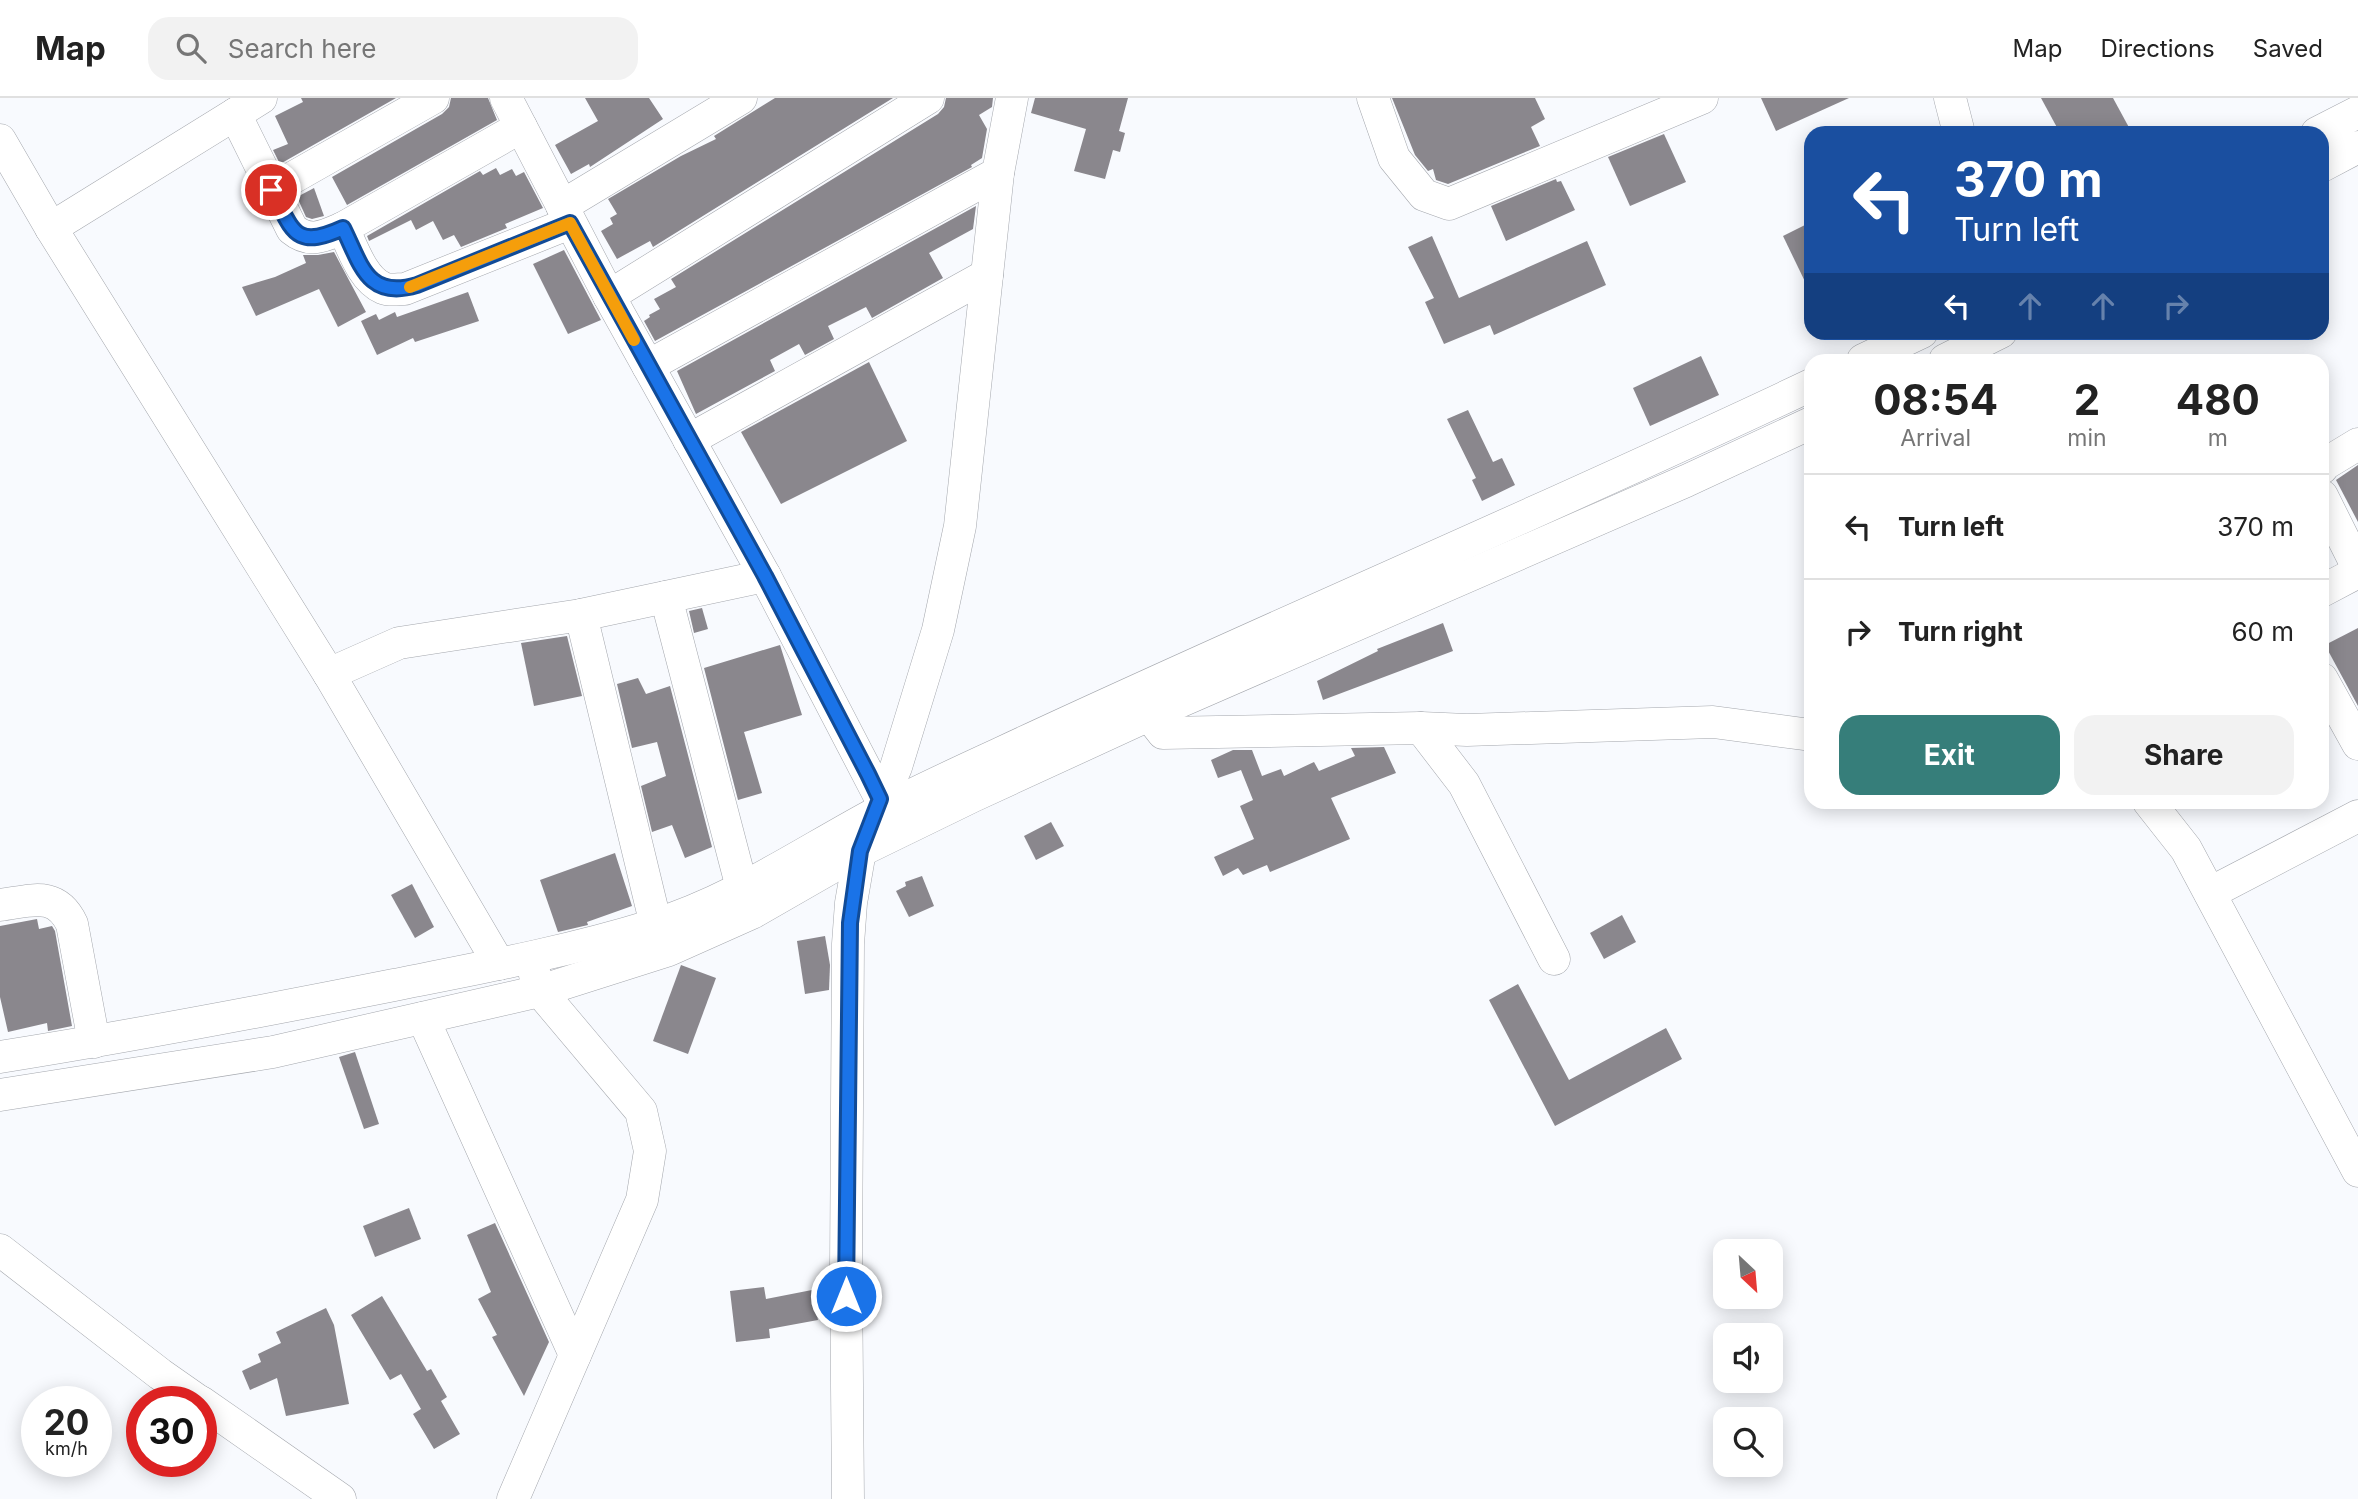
<!DOCTYPE html>
<style>
:root{--surface:#fff;--page:#f2f2f2;--text:#222;--muted:#767676;--line:#e0e0e0;--accent:#367e7a}
body{margin:0;font-family:Inter,sans-serif;background:var(--page);color:var(--text);height:100vh;display:flex;flex-direction:column;font-size:26px;white-space:nowrap}
*{box-sizing:border-box;margin:0}
p{font-size:23px;color:var(--muted)}
.icon{flex:none;width:38px;height:38px;fill:none;stroke:currentColor;stroke-width:2;stroke-linecap:round;stroke-linejoin:round}
.map{position:relative;flex:1;overflow:hidden}
.sheet{position:absolute;left:1804px;top:256px;width:525px;height:455px;display:flex;flex-direction:column;background:var(--surface);border-radius:21px;box-shadow:0 4px 18px #0003}
.sheet>*{flex:none}
.hud{position:absolute;left:1804px;top:28px;width:525px;height:214px;border-radius:21px;box-shadow:0 4px 18px #0003;background:#1a4fa0;color:#fff;overflow:hidden}
.needle{width:46px;rotate:154deg}
.tools{position:absolute;left:1713px;top:1141px;display:grid;gap:14px}
.tools a{display:grid;place-items:center;width:70px;height:70px;border-radius:14px;background:var(--surface);box-shadow:0 4px 18px #0003;font-size:35px}
.speed{position:absolute;left:21px;top:1288px;display:flex;gap:14px;font-size:35px;font-weight:700;text-align:center}
.speed>*{display:grid;place-content:center;width:91px;height:91px;border-radius:50%;background:var(--surface);box-shadow:0 4px 18px #0003;line-height:1}
.speed small{font-size:18px;font-weight:400}
.speed .limit{border:10px solid #d22;background:#fff;color:#111}
.pin{position:absolute;display:grid;place-items:center;width:60px;height:60px;color:#fff;margin:-30px;border:4px solid #fff;border-radius:50%;box-shadow:0 2px 7px #0007}
.me{position:absolute;width:77px;margin:-38px;rotate:0deg;stroke-linejoin:round;filter:drop-shadow(0 0 5px #0008)}
.turn{display:flex;align-items:center;gap:24px;height:147px;padding:0 35px;font-size:32px}
.turn .icon{width:91px;height:91px;stroke-width:2.5}
.turn b{display:block;font-size:49px;line-height:60px}
.lanes{display:flex;align-items:center;height:66px;padding:0 35px;background:#0003;justify-content:center;gap:35px;direction:ltr}
.lanes .off{opacity:.35}
.eta{display:flex;justify-content:space-evenly;align-items:center;height:119px;text-align:center}
.eta b{font-size:42px;font-weight:700;line-height:49px}
.primary-button{display:flex;gap:14px;margin-top:auto;padding:14px 35px}
.primary-button a{flex:1;height:80px;border-radius:21px;background:var(--accent);color:#fff;font-size:28px;font-weight:700;line-height:80px;text-align:center}
.primary-button a+a{background:var(--page);color:var(--text)}
ul{padding:0;list-style:none}
li{display:flex;align-items:center;gap:21px;height:105px;padding:0 35px;border-top:2px solid var(--line)}
li div{flex:1}
li b{display:block;font-size:26px}
li em{font-style:normal}
header{display:flex;align-items:center;gap:42px;box-sizing:border-box;height:98px;padding:0 35px;background:var(--surface);border-bottom:2px solid var(--line)}
header strong{font-size:33px}
nav{display:flex;gap:38px;margin-inline-start:auto;font-size:24px}
.search{width:490px;height:63px;background:var(--page);display:flex;align-items:center;gap:18px;box-sizing:border-box;padding:0 24px;border-radius:21px;color:var(--muted);font-size:26px}
.map>svg:first-child{display:block}
.building{fill:#8a878d}
.lines{fill:none;stroke-linecap:round;stroke-linejoin:round}
.minor-casing{stroke:#a4a7ad;stroke-width:33}
.minor{stroke:#fff;stroke-width:32}
.route-casing{stroke:#114b97;stroke-width:18}
.route{stroke:#1a73e8;stroke-width:12}
.slow{stroke:#f59e0b;stroke-width:12}
</style>
<header>
<strong>Map</strong>
<div class="search"><svg class="icon" aria-label="search" viewBox="0 0 24 24"><circle cx="10" cy="10" r="6"/><path d="M15 15l6 6"/></svg>Search here</div>
<nav><a>Map</a><a>Directions</a><a>Saved</a></nav>
</header>
<div class="map">
<svg width="2358" height="1401" viewBox="0 0 2358 1401">
<rect width="100%" height="100%" fill="#f8fafe"/>
<g class="building">
<polygon points="301,0 396,0 280,66 273,52 288,46 275,18 303,4"/>
<polygon points="451,0 488,0 497,22 347,107 332,79 442,16 449,9"/>
<polygon points="585,0 649,0 663,21 590,69 589,66 571,76 555,47 598,23"/>
<polygon points="775,0 893,0 653,149 650,143 617,161 601,133 613,126 610,120 617,116 608,101 681,58 716,41 714,38"/>
<polygon points="946,0 993,0 992,9 979,17 987,31 982,60 971,67 972,69 655,243 644,223 650,219 649,217 660,211 654,201 676,189 671,181 938,16 944,9"/>
<polygon points="1035,0 1128,0 1119,33 1125,35 1120,54 1113,52 1105,81 1074,73 1086,31 1031,15"/>
<polygon points="1392,0 1535,0 1545,21 1531,29 1540,48 1448,86 1436,82 1433,71 1428,73 1415,57"/>
<polygon points="1761,0 1849,0 1776,33"/>
<polygon points="2041,0 2113,0 2132,35 2060,35"/>
<polygon points="1664,36 1686,84 1630,108 1608,59"/>
<polygon points="496,70 500,77 512,71 516,78 524,74 543,110 505,126 507,130 461,149 454,137 443,142 433,123 416,132 411,122 369,143 367,138 480,73 483,77"/>
<polygon points="1556,81 1557,84 1561,83 1575,112 1506,143 1491,108"/>
<polygon points="314,90 324,118 312,121 306,119 297,99"/>
<polygon points="976,108 973,131 929,155 943,180 872,220 866,209 828,228 834,241 805,257 799,246 770,262 775,273 696,316 677,273"/>
<polygon points="1811,124 1811,196 1783,138"/>
<polygon points="1432,138 1459,200 1587,143 1606,187 1494,237 1490,227 1444,246 1425,204 1434,200 1408,149"/>
<polygon points="564,152 601,222 568,236 533,166"/>
<polygon points="334,154 366,214 338,229 319,191 256,218 242,189 275,179 306,165 303,157 318,157"/>
<polygon points="468,194 479,223 415,244 413,240 377,257 361,223 376,216 379,222 395,214 397,219"/>
<polygon points="1701,258 1719,297 1650,328 1633,290"/>
<polygon points="869,264 907,343 781,406 741,334"/>
<polygon points="1468,312 1493,364 1502,360 1515,387 1482,403 1472,382 1476,380 1447,321"/>
<polygon points="2358,367 2358,424 2336,382"/>
<polygon points="702,510 708,531 694,535 689,513"/>
<polygon points="1443,525 1453,553 1323,602 1317,583 1378,553 1377,551"/>
<polygon points="2358,530 2358,608 2325,547"/>
<polygon points="567,538 582,598 534,608 521,545"/>
<polygon points="780,547 802,617 744,634 762,695 738,702 704,570"/>
<polygon points="638,580 646,596 670,588 712,749 685,760 672,727 652,734 641,688 666,678 657,644 632,650 617,586"/>
<polygon points="1384,649 1396,675 1331,700 1350,741 1270,774 1267,767 1243,777 1238,770 1223,778 1214,759 1254,741 1240,708 1253,702 1241,672 1218,680 1211,662 1233,652 1252,652 1262,678 1281,671 1284,678 1314,664 1319,673 1355,658 1351,650"/>
<polygon points="1051,724 1064,748 1036,762 1024,738"/>
<polygon points="615,755 632,808 587,824 588,827 558,834 540,782"/>
<polygon points="922,778 934,808 909,819 896,793 906,788 905,784"/>
<polygon points="412,786 434,829 415,840 391,797"/>
<polygon points="1622,817 1636,844 1604,861 1590,835"/>
<polygon points="37,821 39,831 52,828 55,833 72,928 48,933 47,925 8,934 0,899 0,828"/>
<polygon points="825,838 830,867 829,892 805,896 797,843"/>
<polygon points="681,867 716,880 688,956 653,943"/>
<polygon points="1518,886 1569,982 1666,930 1682,961 1555,1028 1489,902"/>
<polygon points="355,954 379,1026 364,1031 339,959"/>
<polygon points="409,1110 421,1141 375,1159 363,1128"/>
<polygon points="495,1125 549,1244 524,1298 492,1239 497,1237 478,1201 491,1194 467,1137"/>
<polygon points="764,1189 766,1201 812,1192 818,1222 769,1231 770,1240 736,1244 730,1193"/>
<polygon points="382,1198 427,1273 431,1271 447,1299 441,1303 460,1336 434,1351 413,1316 421,1311 401,1276 390,1282 351,1217"/>
<polygon points="326,1210 334,1227 349,1306 286,1318 277,1280 250,1292 242,1273 261,1264 258,1256 281,1245 276,1234"/>
</g>
<g class="lines">
<defs>
<g id="minor">
<polyline points="506,0 609,198 765,478 881,701"/>
<polyline points="1373,0 1394,60 1424,97 1449,106 1702,0"/>
<polyline points="1950,0 1959,35"/>
<path d="M235,16L292,131C310,146 324,138 343,130"/>
<path d="M521,29L343,130C352,148 362,181 383,190C390,193 398,191 405,191L570,125"/>
<polyline points="2317,35 2358,14"/>
<polyline points="0,42 51,130 329,576 499,866"/>
<polyline points="2322,68 2358,49"/>
<polyline points="271,92 433,0"/>
<polyline points="562,108 741,0"/>
<polyline points="51,130 261,0"/>
<polyline points="609,198 928,0"/>
<polyline points="1863,262 1922,234"/>
<polyline points="1945,262 2001,234"/>
<polyline points="648,268 998,75"/>
<polyline points="689,342 987,177"/>
<polyline points="2322,370 2325,366 2358,346"/>
<polyline points="2322,398 2358,470"/>
<polyline points="2322,493 2358,474"/>
<polyline points="666,499 742,790"/>
<polyline points="329,576 399,545 581,517"/>
<polyline points="2322,581 2358,646"/>
<polyline points="1149,617 1163,635 1421,630 1467,632 1713,624 1811,637"/>
<polyline points="1421,630 1464,686 1554,861"/>
<polyline points="2149,704 2186,751 2358,1073"/>
<polyline points="2210,795 2358,718"/>
<path d="M0,807C31,803 56,792 72,826L94,944"/>
<polyline points="656,827 581,517 765,478"/>
<polyline points="423,920 575,1257"/>
<path d="M0,959C132,938 263,913 394,887C480,870 567,854 651,828C733,803 803,754 878,714C918,693 960,674 1001,655C1270,529 1543,414 1811,287"/>
<polyline points="0,997 273,954 540,893 669,852 752,815 860,753 973,698 1149,617 1686,383 1811,325"/>
<polyline points="0,1152 160,1276 200,1304"/>
<polyline points="201,1304 340,1401"/>
<polyline points="513,1401 642,1102 650,1053 641,1013 540,893 535,877"/>
<polyline points="848,1401 846,1172 848,846 851,805 860,753 896,669 938,532 960,428 998,75 1012,0"/>
</g>
</defs>
<use href="#minor" class="minor-casing"/>
<use href="#minor" class="minor"/>
</g>
<g class="lines">
<defs>
<path id="route" d="M271,92C293,131 293,153 343,130C361,166 367,202 417,187L570,125L765,478L868,676L880,701L860,753L850,825L846,1198"/>
</defs>
<use href="#route" class="route-casing"/>
<use href="#route" class="route"/>
<polyline class="slow" points="410,189 570,125 634,242"/>
</g>
</svg>
<div class="tools">
<a><svg class="needle" viewBox="-14 -14 28 28"><path d="M0-13l5 13h-10z" fill="#e53935"/><path d="M0 13l5-13h-10z" fill="#767676"/></svg></a>
<a><svg class="icon" aria-label="sound" viewBox="0 0 24 24"><path d="M4 9h4l5-4v14l-5-4H4zM17 9q2 3 0 6"/></svg></a>
<a><svg class="icon" aria-label="search" viewBox="0 0 24 24"><circle cx="10" cy="10" r="6"/><path d="M15 15l6 6"/></svg></a>
</div>
<div class="speed"><div>20<small>km/h</small></div><div class="limit">30</div></div>
<div class="pin" style="left:271px;top:92px;background:#d93025"><svg class="icon" aria-label="arrive" viewBox="0 0 24 24"><path d="M6 21V4h12l-3 4 3 4H6"/></svg></div>
<svg class="me" style="left:846px;top:1198px" viewBox="-20 -20 40 40"><circle r="17" fill="#1a73e8" stroke="#fff" stroke-width="3"/><path d="M0-11L8 9 0 5-8 9z" fill="#fff"/></svg>
<div class="hud">
<div class="turn"><svg class="icon" aria-label="left" viewBox="0 0 24 24"><path d="M17 20v-9H6M10 6l-5 5 5 5"/></svg><div><b>370 m</b>Turn left</div></div>
<div class="lanes"><svg class="icon" aria-label="left" viewBox="0 0 24 24"><path d="M17 20v-9H6M10 6l-5 5 5 5"/></svg><svg class="icon off" aria-label="ahead" viewBox="0 0 24 24"><path d="M12 20V5M6 11l6-6 6 6"/></svg><svg class="icon off" aria-label="ahead" viewBox="0 0 24 24"><path d="M12 20V5M6 11l6-6 6 6"/></svg><svg class="icon off" aria-label="right" viewBox="0 0 24 24"><path d="M7 20v-9h11M14 6l5 5-5 5"/></svg></div>
</div>
<section class="sheet">
<div class="eta">
<div><b>08:54</b><p>Arrival</p></div>
<div><b>2</b><p>min</p></div>
<div><b>480</b><p>m</p></div>
</div>
<ul>
<li><svg class="icon" aria-label="left" viewBox="0 0 24 24"><path d="M17 20v-9H6M10 6l-5 5 5 5"/></svg><div><b>Turn left</b></div><em>370 m</em></li>
<li><svg class="icon" aria-label="right" viewBox="0 0 24 24"><path d="M7 20v-9h11M14 6l5 5-5 5"/></svg><div><b>Turn right</b></div><em>60 m</em></li>
</ul>
<div class="primary-button"><a>Exit</a><a>Share</a></div>
</section>
</div>
